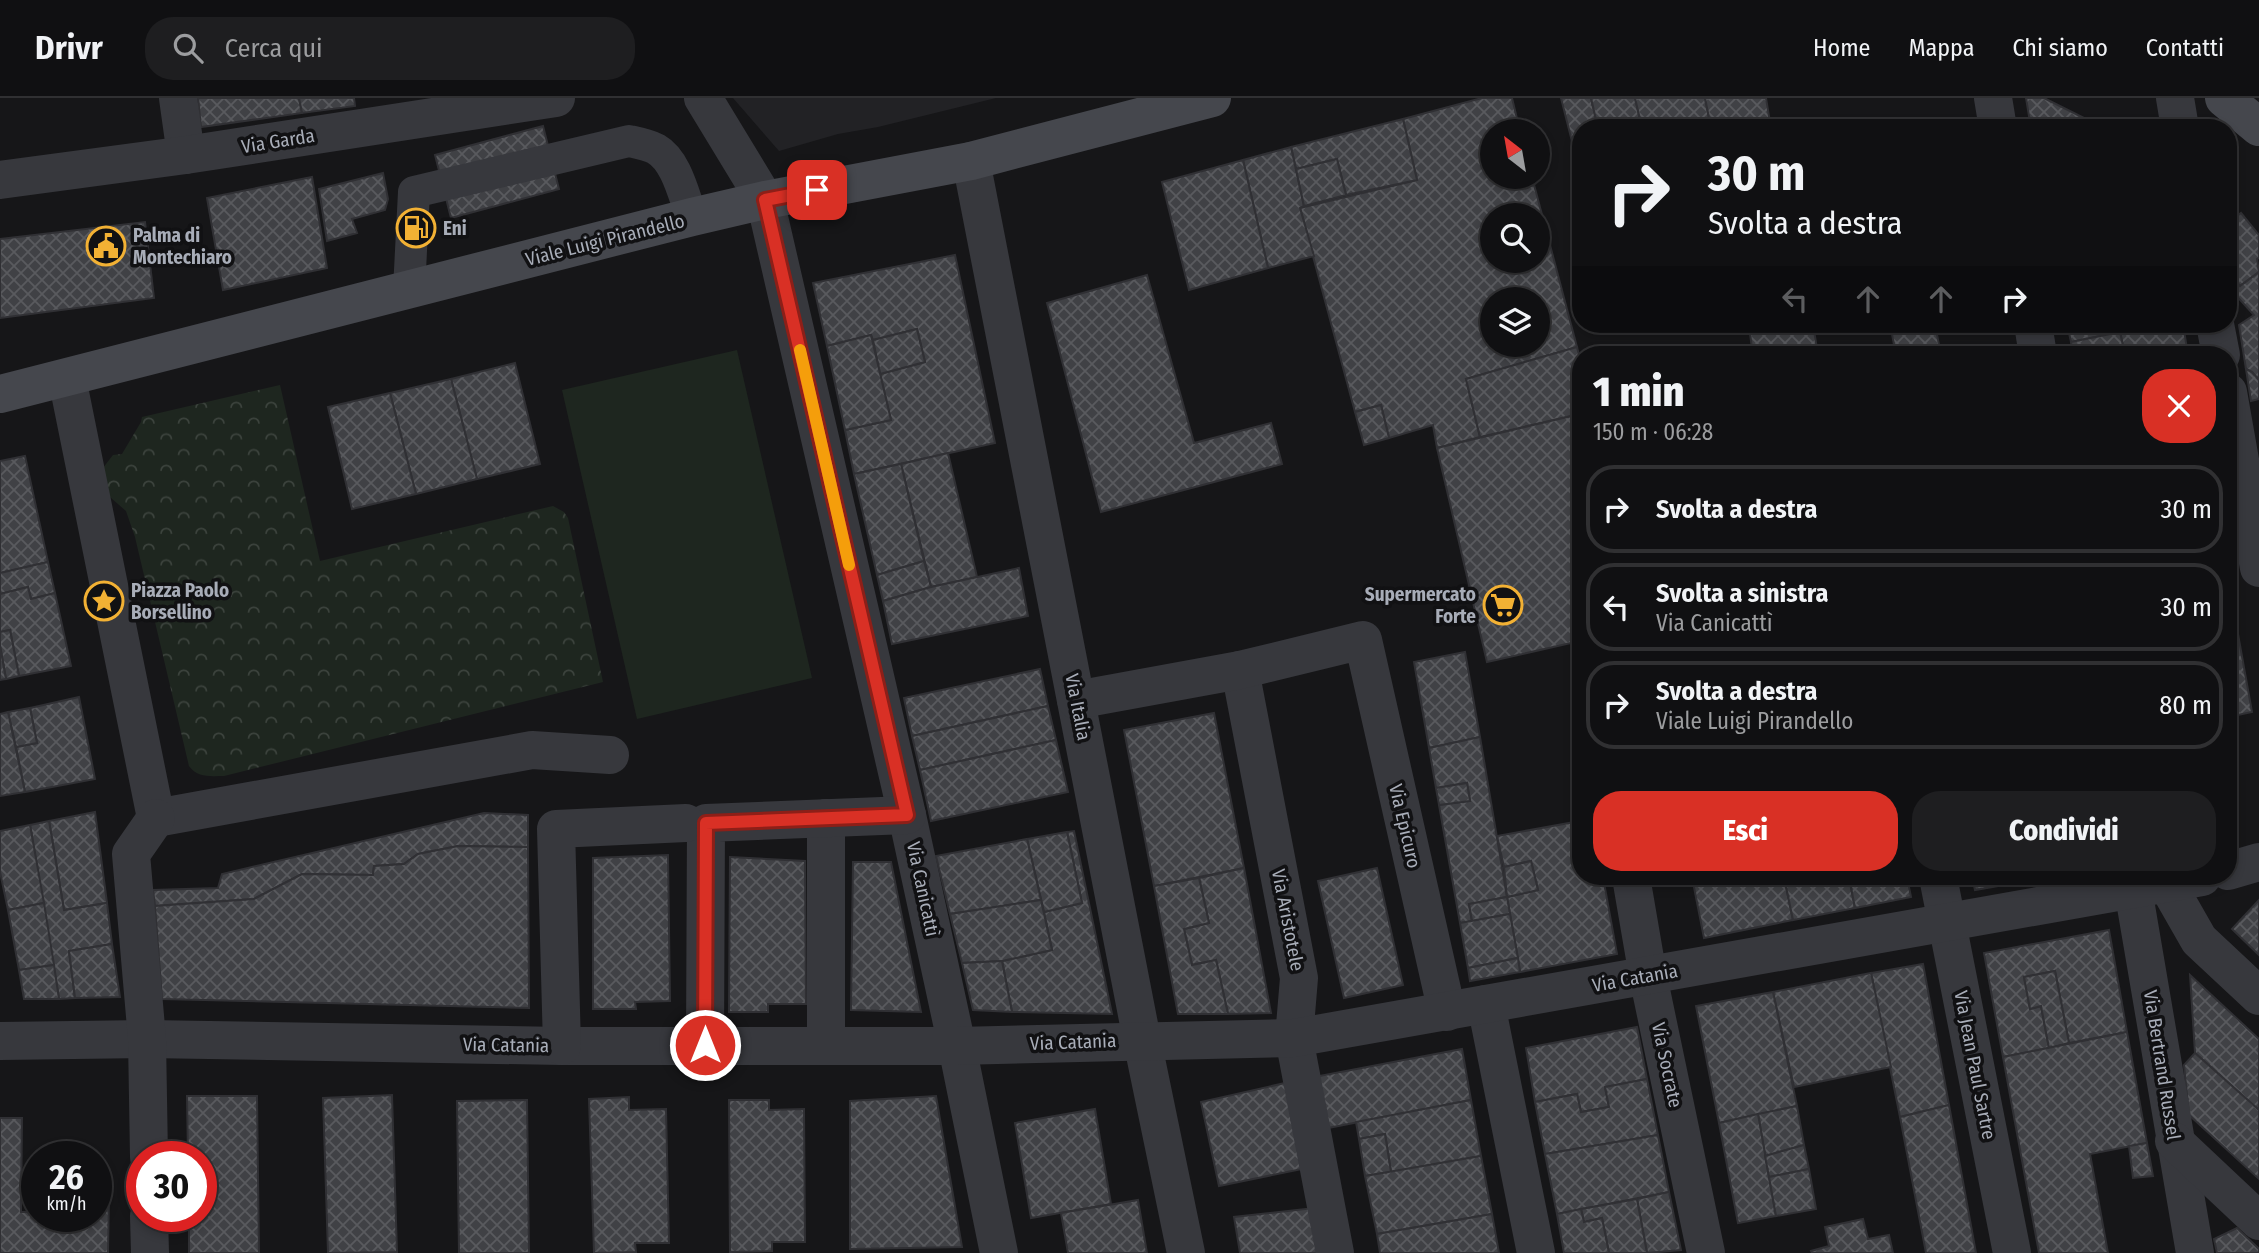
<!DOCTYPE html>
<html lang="it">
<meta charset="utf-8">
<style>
:root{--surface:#101012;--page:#1e1e20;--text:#f1f3f6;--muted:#9c9d9f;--line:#303032;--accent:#d93025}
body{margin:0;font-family:"Fira Sans Condensed",sans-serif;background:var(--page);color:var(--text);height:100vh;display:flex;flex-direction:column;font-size:26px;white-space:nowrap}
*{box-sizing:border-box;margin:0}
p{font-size:23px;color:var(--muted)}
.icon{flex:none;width:38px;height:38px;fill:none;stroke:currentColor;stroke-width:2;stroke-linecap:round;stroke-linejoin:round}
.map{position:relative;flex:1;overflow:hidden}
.sheet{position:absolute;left:1572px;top:248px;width:665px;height:539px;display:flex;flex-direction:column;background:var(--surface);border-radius:28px;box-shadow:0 4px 10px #0003,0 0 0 2px var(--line)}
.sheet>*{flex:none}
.banner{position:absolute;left:1572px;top:21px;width:665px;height:214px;border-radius:28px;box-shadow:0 4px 10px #0003,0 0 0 2px var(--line);background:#101012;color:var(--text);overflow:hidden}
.needle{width:46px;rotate:329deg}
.tools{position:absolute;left:1480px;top:21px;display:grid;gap:14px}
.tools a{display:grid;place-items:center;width:70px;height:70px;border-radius:50%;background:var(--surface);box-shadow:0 4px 10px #0003,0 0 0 2px var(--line);font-size:35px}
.speed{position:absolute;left:21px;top:1043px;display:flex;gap:14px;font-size:35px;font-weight:700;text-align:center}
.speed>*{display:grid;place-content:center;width:91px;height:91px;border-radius:50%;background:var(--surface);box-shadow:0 4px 10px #0003,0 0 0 2px var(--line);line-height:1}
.speed small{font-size:18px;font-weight:400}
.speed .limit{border:10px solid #d22;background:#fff;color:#111}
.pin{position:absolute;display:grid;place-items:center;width:60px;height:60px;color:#fff;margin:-30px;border-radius:14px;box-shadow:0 4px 10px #0006}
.me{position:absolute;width:77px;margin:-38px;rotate:0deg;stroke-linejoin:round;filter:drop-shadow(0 0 5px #0008)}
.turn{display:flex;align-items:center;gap:24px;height:147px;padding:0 21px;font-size:32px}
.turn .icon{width:91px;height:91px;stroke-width:2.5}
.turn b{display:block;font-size:49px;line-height:60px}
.lanes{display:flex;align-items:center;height:66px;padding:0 21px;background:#0003;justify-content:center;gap:35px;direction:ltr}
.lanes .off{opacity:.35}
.round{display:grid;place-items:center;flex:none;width:74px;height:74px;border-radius:28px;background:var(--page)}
.summary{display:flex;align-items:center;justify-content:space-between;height:119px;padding:0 21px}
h1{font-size:42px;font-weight:800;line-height:52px}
.action{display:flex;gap:14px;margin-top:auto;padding:14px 21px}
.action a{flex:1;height:80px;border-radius:28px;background:var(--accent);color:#fff;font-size:28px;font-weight:800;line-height:80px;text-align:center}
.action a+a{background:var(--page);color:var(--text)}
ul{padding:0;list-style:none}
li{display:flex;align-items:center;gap:21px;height:88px;margin:0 14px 10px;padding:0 7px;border:4px solid var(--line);border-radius:28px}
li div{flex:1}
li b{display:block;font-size:26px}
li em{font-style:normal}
header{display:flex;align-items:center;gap:42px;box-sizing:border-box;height:98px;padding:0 35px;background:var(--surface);border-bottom:2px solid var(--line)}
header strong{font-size:33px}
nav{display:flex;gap:38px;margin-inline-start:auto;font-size:24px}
.search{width:490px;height:63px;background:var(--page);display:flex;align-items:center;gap:18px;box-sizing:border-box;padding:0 24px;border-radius:28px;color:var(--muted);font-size:26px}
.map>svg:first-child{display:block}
.built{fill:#222225}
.forest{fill:url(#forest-crowns)}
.pitch{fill:#1e261f}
.building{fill:url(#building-cross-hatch);stroke:#303034;stroke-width:2;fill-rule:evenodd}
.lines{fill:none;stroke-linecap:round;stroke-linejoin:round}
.service{stroke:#37383d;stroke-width:32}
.minor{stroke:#37383d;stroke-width:38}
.secondary{stroke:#45474d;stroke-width:38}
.route-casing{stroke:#8d1f18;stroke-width:18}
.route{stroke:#d93025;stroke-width:12}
.slow{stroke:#f59e0b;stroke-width:12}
.labels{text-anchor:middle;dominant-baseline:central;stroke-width:7;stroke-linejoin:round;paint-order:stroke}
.street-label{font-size:19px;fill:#a8adb8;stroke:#111113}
.poi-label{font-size:19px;font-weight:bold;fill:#a8adb8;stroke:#111113;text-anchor:start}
</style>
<header>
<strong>Drivr</strong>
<div class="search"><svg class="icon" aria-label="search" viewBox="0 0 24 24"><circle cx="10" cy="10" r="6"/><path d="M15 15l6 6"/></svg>Cerca qui</div>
<nav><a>Home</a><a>Mappa</a><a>Chi siamo</a><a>Contatti</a></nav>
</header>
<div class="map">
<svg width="2259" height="1155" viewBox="0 0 2259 1155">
<defs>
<pattern id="forest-crowns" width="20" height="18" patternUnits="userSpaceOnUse" patternTransform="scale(1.75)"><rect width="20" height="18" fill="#1e261f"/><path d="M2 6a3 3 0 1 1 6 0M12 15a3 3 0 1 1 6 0" fill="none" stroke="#3c433d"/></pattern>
<pattern id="building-cross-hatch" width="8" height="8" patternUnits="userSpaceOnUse" patternTransform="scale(1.75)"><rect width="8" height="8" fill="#404145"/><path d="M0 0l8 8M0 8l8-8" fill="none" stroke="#595a5e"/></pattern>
</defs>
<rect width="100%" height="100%" fill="#161618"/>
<polygon class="built" points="733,0 996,0 878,29 838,36 779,53"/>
<path class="forest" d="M280,287L320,463L553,408L564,414L568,420L603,584L224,678C210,678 198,680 189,668L135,439L126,413L94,385L96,379L113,357L122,356L141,324L142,319Z"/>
<polygon class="pitch" points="737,252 812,580 637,621 562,292"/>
<g class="building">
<polygon points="198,0 299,0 302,15 201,29"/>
<polygon points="299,0 354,0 355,8 302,15"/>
<path d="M1482,0H1512L1520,33H1493V79H1532L1577,249L1466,281L1480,339L1437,350L1433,327L1389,340L1381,307L1355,314L1300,110L1417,82L1403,21ZM1493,117H1538V163H1493ZM1493,201H1538V247H1493Z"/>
<polygon points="1561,0 1591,0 1598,30 1580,30 1580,75"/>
<polygon points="1591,0 1635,0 1642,30 1598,30"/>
<polygon points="1635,0 1705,0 1711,30 1642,30"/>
<polygon points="1705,0 1766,0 1771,30 1711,30"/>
<polygon points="2026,0 2044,0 2104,30 2082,30 2069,23 2070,30 2031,30"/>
<polygon points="1403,21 1417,82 1346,97 1337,61 1296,71 1291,49"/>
<polygon points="543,28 559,91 451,120 435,57"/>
<polygon points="1291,49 1304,108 1300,110 1314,158 1268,170 1243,62"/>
<polygon points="1337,61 1346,97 1304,108 1296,71"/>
<polygon points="1243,62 1268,170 1189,192 1162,84"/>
<polygon points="383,75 388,101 385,112 352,121 357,135 327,143 319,91"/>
<polygon points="312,79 327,170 223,192 207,100"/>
<polygon points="2241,115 2259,137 2259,160 2257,161 2259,174 2240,188 2230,175 2228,158 2228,125"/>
<polygon points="145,124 154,200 0,220 0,141"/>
<polygon points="955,157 995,345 854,376 845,332 891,322 880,276 925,264 917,231 873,242 871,237 827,248 813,185"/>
<polygon points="2259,174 2259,282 2252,274 2246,271 2239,227 2254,217 2233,194 2230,175 2240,188"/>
<polygon points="1147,177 1194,345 1271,325 1282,366 1101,414 1047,205"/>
<polygon points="1813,226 1818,257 1753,257 1750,236"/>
<polygon points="1890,226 1935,226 1941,257 1896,257"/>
<polygon points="2067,226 2183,226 2188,257 2125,257 2120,234 2071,244"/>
<polygon points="917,231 925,264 880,276 873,242"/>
<polygon points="2120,234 2125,257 2073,257 2071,244"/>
<polygon points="871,237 891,322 845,332 827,248"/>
<polygon points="1577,249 1580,261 1580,316 1480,339 1466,281"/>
<polygon points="515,265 540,366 477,381 451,281"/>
<polygon points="2246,271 2252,274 2259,282 2259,301 2251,303"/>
<polygon points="451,281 477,381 416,396 390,295"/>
<polygon points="390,295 416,396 352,411 328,309"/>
<polygon points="1381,307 1389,340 1364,347 1355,314"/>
<polygon points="1580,316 1580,543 1487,564 1437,350"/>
<polygon points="948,355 977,479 931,489 901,366"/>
<polygon points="25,358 48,464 0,475 0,363"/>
<polygon points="901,366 924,463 877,477 854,376"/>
<polygon points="924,463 931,489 883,503 877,477"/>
<polygon points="48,464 55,495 31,501 28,489 0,496 0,475"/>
<polygon points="1019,470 1028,518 892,546 883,503 931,489"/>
<polygon points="2228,478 2236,525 2228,527"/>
<polygon points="28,489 31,501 55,495 71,568 19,578 10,532 0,534 0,496"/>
<polygon points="2236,525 2252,614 2233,618 2228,737 2228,527"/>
<polygon points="10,532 19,578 6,581 0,548 0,534"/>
<polygon points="0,548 6,581 0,582"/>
<polygon points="1465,554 1480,639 1429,650 1414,564"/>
<polygon points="1040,571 1048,608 912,638 904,600"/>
<polygon points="79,599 95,681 25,694 16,649 37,645 30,610"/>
<polygon points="1048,608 1056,642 920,672 912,638"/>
<polygon points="30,610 37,645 16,649 8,614"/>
<polygon points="8,614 25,694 0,698 0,616"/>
<polygon points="1214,615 1244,770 1154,788 1124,632"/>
<polygon points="1480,639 1507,799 1469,806 1472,823 1460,825 1439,707 1470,703 1467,685 1436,690 1429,650"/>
<polygon points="1056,642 1068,694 931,723 920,672"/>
<polygon points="1467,685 1470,703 1439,707 1436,690"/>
<polygon points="95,714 107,805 64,812 49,723"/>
<polygon points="484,715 528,717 528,749 458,748 418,756 404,766 374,768 373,777 302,776 254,801 155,808 153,792 218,790 222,776"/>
<polygon points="49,723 64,812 107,805 112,846 69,853 75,900 59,901 30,727"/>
<polygon points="1580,723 1580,779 1603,779 1617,856 1520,874 1507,799 1538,792 1531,763 1504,769 1497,738"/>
<polygon points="30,727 44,805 8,812 0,774 0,733"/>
<polygon points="1074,733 1112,916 1012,914 1002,863 1052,852 1044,814 1082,805 1067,734"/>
<polygon points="1067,734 1082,805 1044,814 1027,741"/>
<polygon points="1027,741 1041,802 950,816 936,758"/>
<polygon points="458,748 528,749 529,910 162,901 155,808 254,801 302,776 373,777 374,768 404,766 418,756"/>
<polygon points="668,757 670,903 635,904 636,911 593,911 593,760"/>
<polygon points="730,759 805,763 806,906 768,906 768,914 729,914"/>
<polygon points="1531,763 1538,792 1507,799 1504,769"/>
<polygon points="853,764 891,764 921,914 851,912"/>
<polygon points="1244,770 1271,915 1228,916 1216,862 1192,867 1184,831 1209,825 1199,780"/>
<polygon points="1377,770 1403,887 1344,900 1318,783"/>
<polygon points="1692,779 1784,779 1793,822 1704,840"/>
<polygon points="1784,779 1849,779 1855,810 1793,822"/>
<polygon points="1849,779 1907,779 1911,799 1855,810"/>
<polygon points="1972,779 2049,779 1975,792"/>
<polygon points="1199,780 1209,825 1184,831 1192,867 1216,862 1228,916 1178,916 1154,788"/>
<polygon points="1507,799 1510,816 1472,823 1469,806"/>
<polygon points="1041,802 1052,852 1002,863 962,865 950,816"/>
<polygon points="2259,802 2259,857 2232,831"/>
<polygon points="44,805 54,867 19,872 8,812"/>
<polygon points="1510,816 1518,860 1468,870 1460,825"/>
<polygon points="2109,832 2127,934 2069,945 2055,873 2024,879 2030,911 2041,908 2049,950 2003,959 1984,855"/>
<polygon points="112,846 120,899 75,900 69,853"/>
<polygon points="1518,860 1520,874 1470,883 1468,870"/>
<polygon points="1002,863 1012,914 973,912 962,865"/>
<polygon points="1923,866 1949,1007 1900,1019 1871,875"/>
<polygon points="54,867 59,901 24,901 19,872"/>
<polygon points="2055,873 2069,945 2049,950 2041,908 2030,911 2024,879"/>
<polygon points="1871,875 1891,969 1794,989 1773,894"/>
<polygon points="2190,877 2259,941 2259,1012 2195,955"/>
<polygon points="1773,894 1797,1008 1719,1025 1696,908"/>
<polygon points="1637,929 1647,981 1605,989 1609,1009 1581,1014 1577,996 1535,1004 1526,950"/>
<polygon points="2127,934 2147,1045 2090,1056 2108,1155 2039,1155 2003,959"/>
<polygon points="1462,951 1471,1002 1323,1031 1314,979"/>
<polygon points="2195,955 2259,1012 2259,1081 2189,1017 2184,967"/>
<polygon points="1647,981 1658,1037 1545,1056 1535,1004 1577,996 1581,1014 1609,1009 1605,989"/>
<polygon points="1285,985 1302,1071 1219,1088 1201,1004"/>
<polygon points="392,997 397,1154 328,1155 323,1000"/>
<polygon points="187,998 257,998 259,1155 189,1155 189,1118 201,1118 201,1059 188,1059"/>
<polygon points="936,998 962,1149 850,1151 850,1003"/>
<polygon points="629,999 629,1012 666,1011 669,1145 635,1145 636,1154 594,1155 589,1001"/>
<polygon points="527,1002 529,1155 459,1155 457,1003"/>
<polygon points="729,1002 769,1002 769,1012 804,1011 805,1144 772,1144 772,1153 730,1154"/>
<polygon points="1471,1002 1481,1058 1391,1074 1385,1036 1359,1041 1356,1024"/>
<polygon points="1949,1007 1976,1155 1926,1155 1900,1019"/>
<polygon points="1797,1008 1804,1047 1765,1058 1758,1016"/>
<polygon points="1095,1011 1111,1106 1031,1120 1015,1025"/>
<polygon points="1758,1016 1776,1118 1738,1125 1719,1025"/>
<polygon points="0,1020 22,1020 21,1114 37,1114 37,1118 96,1118 96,1096 109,1096 108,1155 0,1155"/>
<polygon points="1385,1036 1391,1074 1365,1078 1359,1041"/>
<polygon points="1658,1037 1669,1094 1557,1116 1545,1056"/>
<polygon points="2147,1045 2153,1078 2133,1080 2129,1048"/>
<polygon points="1804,1047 1809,1071 1769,1079 1765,1058"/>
<polygon points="1481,1058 1492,1116 1377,1136 1365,1078"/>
<polygon points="1809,1071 1816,1111 1776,1118 1769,1079"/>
<polygon points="1669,1094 1681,1152 1647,1155 1637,1101"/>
<polygon points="1637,1101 1647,1155 1609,1155 1602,1120 1584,1124 1581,1111"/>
<polygon points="1138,1102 1147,1155 1068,1155 1061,1115"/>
<polygon points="1314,1110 1320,1155 1240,1155 1234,1119"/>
<polygon points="1581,1111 1584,1124 1602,1120 1609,1155 1564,1155 1557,1116"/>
<polygon points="1492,1116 1499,1155 1380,1155 1377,1136"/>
<polygon points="1863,1121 1868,1141 1889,1137 1893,1155 1812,1155 1811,1153 1829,1148 1825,1129"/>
<polygon points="2237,1130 2259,1151 2259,1155 2217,1155 2214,1141"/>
</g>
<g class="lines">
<path class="service" d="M409,192L414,94L629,43C638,45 648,47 656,51C677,63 684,99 692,119"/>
<g class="minor">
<polyline points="178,0 186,57"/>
<polyline points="703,0 765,102 907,717 957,948 999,1155"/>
<polyline points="1993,0 1998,30"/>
<polyline points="2175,0 2180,30"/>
<polyline points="971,63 1142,942 1186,1155"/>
<polyline points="0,82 186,57 556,0"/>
<polyline points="2033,226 2038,257"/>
<polyline points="2215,226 2221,257"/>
<polyline points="67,280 156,720 532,652 610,657"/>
<polyline points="2228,294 2259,470"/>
<polyline points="1240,572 1299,880 1294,940 1335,1155"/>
<polyline points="1076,602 1240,572 1363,542 1447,914"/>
<polyline points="826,720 826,947"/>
<polyline points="2228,773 2259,764"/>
<polyline points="1631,779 1648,878 1706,1155"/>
<polyline points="1938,779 2012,1155"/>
<polyline points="2131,779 2195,1155"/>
<polyline points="2167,786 2199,842 2259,898"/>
<polyline points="1486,906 1536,1155"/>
<polyline points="0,943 147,941 562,948 957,948 1294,940 2202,779"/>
<polyline points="705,947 706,725 907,717"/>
<polyline points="562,948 556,731 686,725"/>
<polyline points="2174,1043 2259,1123"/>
<polyline points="149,1059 147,941 131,756 156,720"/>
<polyline points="149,1118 150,1155"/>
</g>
<g class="secondary">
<polyline points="2224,0 2259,29"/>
<polyline points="0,296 692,119 765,102 971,63 1212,0"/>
</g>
</g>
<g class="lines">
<defs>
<polyline id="route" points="705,947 706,725 907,717 765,102 817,92"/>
</defs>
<use href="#route" class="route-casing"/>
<use href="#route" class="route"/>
<polyline class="slow" points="800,252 849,467"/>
</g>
<defs>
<symbol id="fuel-ring" viewBox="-11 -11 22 22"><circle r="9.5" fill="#111113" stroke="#f2b134" stroke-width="1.5"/><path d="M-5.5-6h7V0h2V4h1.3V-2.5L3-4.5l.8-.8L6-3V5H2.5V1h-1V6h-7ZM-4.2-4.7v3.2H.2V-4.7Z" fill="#f2b134"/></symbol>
<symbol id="civic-ring" viewBox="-11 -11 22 22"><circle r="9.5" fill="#111113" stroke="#f2b134" stroke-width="1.5"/><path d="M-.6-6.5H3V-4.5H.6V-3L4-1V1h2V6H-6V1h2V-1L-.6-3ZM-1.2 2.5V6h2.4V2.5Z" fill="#f2b134"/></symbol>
<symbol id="sight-ring" viewBox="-11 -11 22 22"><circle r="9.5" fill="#111113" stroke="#f2b134" stroke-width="1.5"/><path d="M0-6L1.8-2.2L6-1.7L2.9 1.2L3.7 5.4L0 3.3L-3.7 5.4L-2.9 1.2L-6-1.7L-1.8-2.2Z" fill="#f2b134"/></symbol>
<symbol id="supermarket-ring" viewBox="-11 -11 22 22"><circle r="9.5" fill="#111113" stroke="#f2b134" stroke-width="1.5"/><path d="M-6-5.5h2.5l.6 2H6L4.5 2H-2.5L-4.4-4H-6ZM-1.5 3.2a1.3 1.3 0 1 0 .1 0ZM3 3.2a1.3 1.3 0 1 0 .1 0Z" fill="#f2b134"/></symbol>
</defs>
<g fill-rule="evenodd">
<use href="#fuel-ring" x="394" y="108" width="44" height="44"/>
<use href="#civic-ring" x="84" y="126" width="44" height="44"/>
<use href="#sight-ring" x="82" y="481" width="44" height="44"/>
<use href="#supermarket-ring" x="1481" y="485" width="44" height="44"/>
</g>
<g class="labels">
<g class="street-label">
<text transform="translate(278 43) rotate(-9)">Via Garda</text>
<text transform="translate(605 142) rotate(-14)">Viale Luigi Pirandello</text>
<text transform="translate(1078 609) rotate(79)">Via Italia</text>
<text transform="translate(1405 728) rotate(77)">Via Epicuro</text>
<text transform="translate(923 791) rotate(78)">Via Canicattì</text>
<text transform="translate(1288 822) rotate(79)">Via Aristotele</text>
<text transform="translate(1635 880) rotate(-10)">Via Catania</text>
<text transform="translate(1073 944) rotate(-2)">Via Catania</text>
<text transform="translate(506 947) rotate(1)">Via Catania</text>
<text transform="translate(1667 967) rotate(78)">Via Socrate</text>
<text transform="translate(1975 967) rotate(79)">Via Jean Paul Sartre</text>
<text transform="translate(2162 967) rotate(81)">Via Bertrand Russel</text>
</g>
<g class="poi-label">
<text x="443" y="130">Eni</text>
<text x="133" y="137">Palma di<tspan x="133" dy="22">Montechiaro</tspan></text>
<text x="131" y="492">Piazza Paolo<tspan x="131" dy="22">Borsellino</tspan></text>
<text x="1476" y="496" text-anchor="end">Supermercato<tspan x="1476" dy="22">Forte</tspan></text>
</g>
</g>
</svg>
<div class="tools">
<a><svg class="needle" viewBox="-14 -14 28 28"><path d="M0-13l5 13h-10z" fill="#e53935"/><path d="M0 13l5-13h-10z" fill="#9c9d9f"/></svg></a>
<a><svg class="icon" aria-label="search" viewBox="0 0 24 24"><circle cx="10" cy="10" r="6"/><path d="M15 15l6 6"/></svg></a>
<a><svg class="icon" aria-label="layers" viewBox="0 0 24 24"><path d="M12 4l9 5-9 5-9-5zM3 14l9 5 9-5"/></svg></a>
</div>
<div class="speed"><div>26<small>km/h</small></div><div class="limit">30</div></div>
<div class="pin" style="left:817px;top:92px;background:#d93025"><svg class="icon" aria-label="arrive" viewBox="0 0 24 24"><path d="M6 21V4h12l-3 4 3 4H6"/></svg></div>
<svg class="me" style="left:705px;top:947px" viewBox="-20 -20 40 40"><circle r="17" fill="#d93025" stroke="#fff" stroke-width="3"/><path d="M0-11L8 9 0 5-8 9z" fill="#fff"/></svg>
<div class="banner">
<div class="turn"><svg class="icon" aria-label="right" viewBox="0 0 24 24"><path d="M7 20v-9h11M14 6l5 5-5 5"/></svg><div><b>30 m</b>Svolta a destra</div></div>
<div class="lanes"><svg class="icon off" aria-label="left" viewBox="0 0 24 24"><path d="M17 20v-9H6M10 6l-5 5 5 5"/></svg><svg class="icon off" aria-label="ahead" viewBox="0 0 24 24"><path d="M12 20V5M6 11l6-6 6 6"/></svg><svg class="icon off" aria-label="ahead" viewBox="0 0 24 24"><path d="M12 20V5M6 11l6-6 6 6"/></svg><svg class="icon" aria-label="right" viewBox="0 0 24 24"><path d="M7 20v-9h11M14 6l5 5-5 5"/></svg></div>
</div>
<section class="sheet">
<div class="summary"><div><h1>1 min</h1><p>150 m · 06:28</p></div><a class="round" style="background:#d93025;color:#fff"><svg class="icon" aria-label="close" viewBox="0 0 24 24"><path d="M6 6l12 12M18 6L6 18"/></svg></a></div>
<ul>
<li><svg class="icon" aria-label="right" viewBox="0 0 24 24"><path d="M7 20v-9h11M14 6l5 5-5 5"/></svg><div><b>Svolta a destra</b></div><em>30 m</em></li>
<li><svg class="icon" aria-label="left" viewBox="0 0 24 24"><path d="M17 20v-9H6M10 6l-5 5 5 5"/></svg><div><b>Svolta a sinistra</b><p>Via Canicattì</p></div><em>30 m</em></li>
<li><svg class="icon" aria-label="right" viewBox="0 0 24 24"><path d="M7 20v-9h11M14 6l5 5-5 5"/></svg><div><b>Svolta a destra</b><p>Viale Luigi Pirandello</p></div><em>80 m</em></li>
</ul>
<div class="action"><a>Esci</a><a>Condividi</a></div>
</section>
</div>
